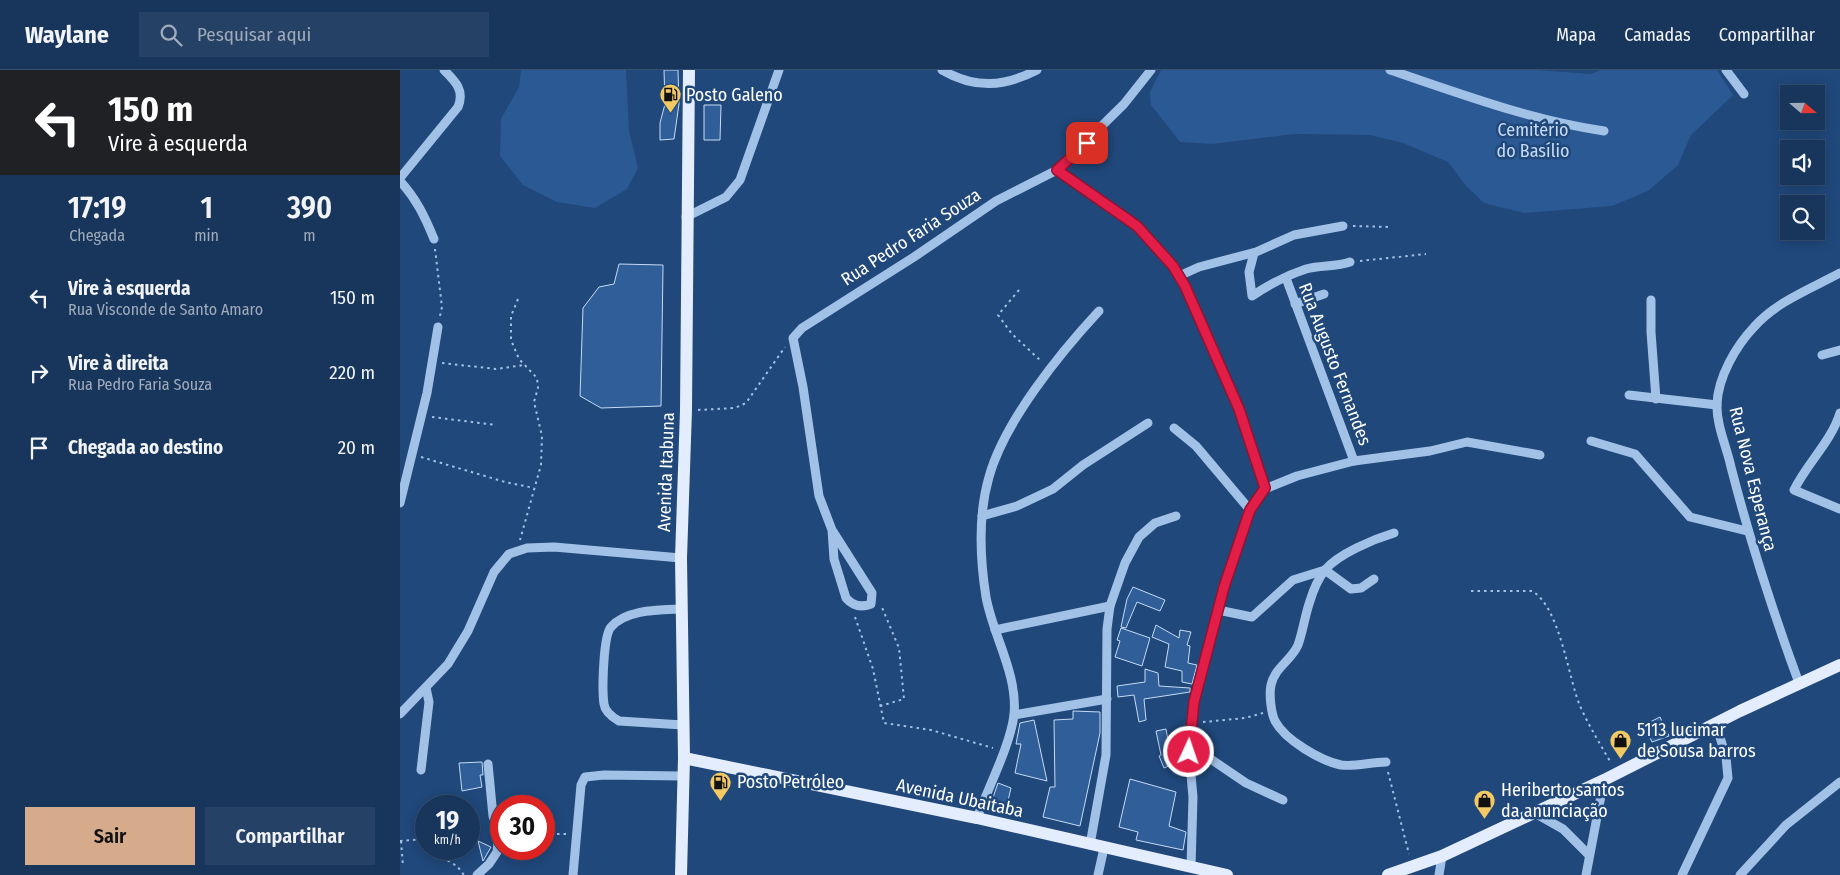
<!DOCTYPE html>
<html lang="pt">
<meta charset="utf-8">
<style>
:root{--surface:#18365c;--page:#254165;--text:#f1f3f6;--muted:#9fabbb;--line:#365072;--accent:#d6ab8b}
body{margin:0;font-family:"Fira Sans Condensed",sans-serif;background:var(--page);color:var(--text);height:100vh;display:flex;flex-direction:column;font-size:19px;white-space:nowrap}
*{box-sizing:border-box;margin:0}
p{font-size:16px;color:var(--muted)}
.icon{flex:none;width:28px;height:28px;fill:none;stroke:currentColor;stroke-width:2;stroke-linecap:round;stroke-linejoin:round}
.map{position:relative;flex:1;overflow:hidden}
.drawer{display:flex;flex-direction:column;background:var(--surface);width:400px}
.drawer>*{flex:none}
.top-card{background:#202124;color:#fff;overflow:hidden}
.needle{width:32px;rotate:110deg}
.controls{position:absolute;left:1380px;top:15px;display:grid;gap:10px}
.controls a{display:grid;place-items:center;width:45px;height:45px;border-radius:0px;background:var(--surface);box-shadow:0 2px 12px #0003,0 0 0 1px var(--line);font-size:25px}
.speed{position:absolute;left:15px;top:725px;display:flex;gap:10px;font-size:25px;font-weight:700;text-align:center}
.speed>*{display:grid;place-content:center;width:65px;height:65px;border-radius:50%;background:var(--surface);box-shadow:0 2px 12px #0003,0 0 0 1px var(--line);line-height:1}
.speed small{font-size:12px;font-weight:400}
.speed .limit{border:8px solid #d22;background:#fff;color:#111}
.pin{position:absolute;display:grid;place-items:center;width:42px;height:42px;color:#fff;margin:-21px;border-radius:10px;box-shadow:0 2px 8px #0006}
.me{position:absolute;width:55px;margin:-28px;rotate:3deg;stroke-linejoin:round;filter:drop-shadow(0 0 4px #0008)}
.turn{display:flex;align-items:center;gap:18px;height:105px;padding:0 25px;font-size:22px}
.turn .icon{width:65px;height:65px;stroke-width:2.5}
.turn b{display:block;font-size:35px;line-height:42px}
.eta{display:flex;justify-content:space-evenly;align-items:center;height:85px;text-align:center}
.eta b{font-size:30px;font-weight:600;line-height:35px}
.cta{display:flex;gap:10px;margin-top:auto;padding:10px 25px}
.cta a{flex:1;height:58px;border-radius:0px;background:var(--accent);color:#111;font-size:20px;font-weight:600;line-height:58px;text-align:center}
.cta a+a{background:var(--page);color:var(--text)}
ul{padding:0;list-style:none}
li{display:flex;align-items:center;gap:15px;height:75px;padding:0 25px}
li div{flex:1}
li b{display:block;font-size:19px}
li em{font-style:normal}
header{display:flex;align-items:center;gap:30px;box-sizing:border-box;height:70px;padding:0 25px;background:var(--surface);border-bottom:1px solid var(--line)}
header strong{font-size:24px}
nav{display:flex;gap:28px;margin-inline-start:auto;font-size:18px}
.search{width:350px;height:45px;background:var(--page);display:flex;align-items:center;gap:12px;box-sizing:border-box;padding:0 18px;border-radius:0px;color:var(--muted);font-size:19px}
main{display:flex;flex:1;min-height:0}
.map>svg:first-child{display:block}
.green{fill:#2a5993}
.building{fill:#305e98;stroke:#c5dbf5}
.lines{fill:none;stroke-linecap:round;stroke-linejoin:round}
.path{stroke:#a2c1e6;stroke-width:2;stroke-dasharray:2.5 4;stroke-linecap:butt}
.minor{stroke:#a2c1e6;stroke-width:9}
.major{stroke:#e3edfd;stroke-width:12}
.route-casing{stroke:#92132f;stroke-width:12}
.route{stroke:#e11d48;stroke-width:9}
.labels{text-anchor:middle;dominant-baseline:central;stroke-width:5;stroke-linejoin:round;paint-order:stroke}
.poi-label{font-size:18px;fill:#fff;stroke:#20487b;text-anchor:start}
.park-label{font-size:18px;fill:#c5dbf5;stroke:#20487b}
.street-label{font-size:18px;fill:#fff;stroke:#20487b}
</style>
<header>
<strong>Waylane</strong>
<div class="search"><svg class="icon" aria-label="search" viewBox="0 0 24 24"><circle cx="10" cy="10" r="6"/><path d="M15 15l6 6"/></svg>Pesquisar aqui</div>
<nav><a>Mapa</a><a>Camadas</a><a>Compartilhar</a></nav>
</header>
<main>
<section class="drawer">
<div class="top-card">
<div class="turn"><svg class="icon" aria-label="left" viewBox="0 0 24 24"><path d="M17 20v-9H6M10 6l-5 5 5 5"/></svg><div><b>150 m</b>Vire à esquerda</div></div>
</div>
<div class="eta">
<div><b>17:19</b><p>Chegada</p></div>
<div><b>1</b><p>min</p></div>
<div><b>390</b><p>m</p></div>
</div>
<ul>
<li><svg class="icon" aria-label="left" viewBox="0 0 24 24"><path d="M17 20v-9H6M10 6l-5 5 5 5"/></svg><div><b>Vire à esquerda</b><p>Rua Visconde de Santo Amaro</p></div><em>150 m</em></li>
<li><svg class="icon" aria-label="right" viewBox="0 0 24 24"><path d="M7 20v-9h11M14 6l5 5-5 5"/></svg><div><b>Vire à direita</b><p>Rua Pedro Faria Souza</p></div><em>220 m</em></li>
<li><svg class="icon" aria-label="arrive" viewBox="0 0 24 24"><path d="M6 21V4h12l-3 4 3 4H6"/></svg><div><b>Chegada ao destino</b></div><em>20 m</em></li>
</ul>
<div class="cta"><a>Sair</a><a>Compartilhar</a></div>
</section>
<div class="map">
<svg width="1440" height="805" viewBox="0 0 1440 805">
<rect width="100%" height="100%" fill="#20487b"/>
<g class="green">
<polygon points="121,0 226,0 229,61 238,98 227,119 195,138 157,132 123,115 100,86 101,49 119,17"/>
<polygon points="761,0 1138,0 1191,4 1200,0 1317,0 1333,25 1291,65 1278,95 1248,121 1212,136 1124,143 1084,133 1066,116 1048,92 1003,73 970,65 894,64 812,74 780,72 751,35 750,22"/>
</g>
<g class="building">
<polygon points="264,0 278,0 279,34 274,69 260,70 260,53 265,34"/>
<polygon points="304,35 321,35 320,70 304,70"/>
<polygon points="219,194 263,195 261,336 201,338 180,326 183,238 199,217 214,214"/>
<polygon points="733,517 765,530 760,541 737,532 726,558 721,557 727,529"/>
<polygon points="756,555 779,568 780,560 791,562 787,575 790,576 788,593 797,595 792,614 782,612 782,601 765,597 769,574 752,567"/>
<polygon points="721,558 750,568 742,596 715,587 720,571 717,570"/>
<polygon points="745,599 758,603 759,616 790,618 790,622 744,629 746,650 739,652 734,625 718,627 717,616 745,612"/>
<polygon points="673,641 700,642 700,663 680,756 643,747 650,717 655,717 654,650 673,649"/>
<polygon points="1260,647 1269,666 1252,672 1244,655"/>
<polygon points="634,650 647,711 615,703 621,674 616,674 620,653"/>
<polygon points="766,659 770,682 773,680 778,692 764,698 759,686 761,685 756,661"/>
<polygon points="82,692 83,705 80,705 82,717 62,721 59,693"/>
<polygon points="730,709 776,722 769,756 786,762 783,780 736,770 738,762 719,757"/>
<polygon points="598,713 611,718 605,743 589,739"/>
<polygon points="78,771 91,777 83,791"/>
</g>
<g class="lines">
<g class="path">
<polyline points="953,156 991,157"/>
<polyline points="35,179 42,237 40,246"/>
<polyline points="960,191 1026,184"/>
<polyline points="619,220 598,245 612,264 641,291"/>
<polyline points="118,229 111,246 111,270 119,289 137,308 138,318 134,332 142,366 141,395 120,470"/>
<polyline points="42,293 96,299 124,295"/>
<polyline points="298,340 335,338 346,333 385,277"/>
<polyline points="32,347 96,355"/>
<polyline points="21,387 105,412 134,418"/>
<path d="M1071,521H1132C1160,537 1168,607 1180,636C1189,656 1200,674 1211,693"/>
<polyline points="455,547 473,599 484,653 531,660 593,678"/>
<polyline points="480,636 504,629 499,578 481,535"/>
<polyline points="803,652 845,648 863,643"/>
<polyline points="988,702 1009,784"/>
<polyline points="144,764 166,764"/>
<polyline points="0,771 26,769"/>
<polyline points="1,771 3,796"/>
<polyline points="46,779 45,789 57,796 64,805"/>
</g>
<g class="minor">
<path d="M542,0C575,19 604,17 637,0"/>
<path d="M990,0C1061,24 1130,50 1204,61"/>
<polyline points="1326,0 1344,24"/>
<polyline points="657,100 737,156 773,196 785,216 839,339 865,419 850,440 824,517 794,632 789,683 793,727 791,797"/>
<path d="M0,108L58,37C65,20 55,11 44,0"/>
<path d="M0,111C16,128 25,147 34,169"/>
<polyline points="286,147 326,127 340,110 379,0"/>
<path d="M854,183L849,202L852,226C868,215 888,205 906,199C921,195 936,197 950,192"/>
<polyline points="779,206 799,197 856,182 894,165 943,156"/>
<polyline points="886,208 954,391"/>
<polyline points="1251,230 1251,262 1256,329"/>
<polyline points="895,234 924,224"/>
<polyline points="1422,285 1440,280"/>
<polyline points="1229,325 1317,335"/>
<path d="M1440,343C1431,372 1407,393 1394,420L1440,439"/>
<polyline points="774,358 796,376 850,440"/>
<polyline points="1191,371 1235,384 1290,447 1347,461"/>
<polyline points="865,419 897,406 954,391 1030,381 1067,372 1140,385"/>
<polyline points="0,433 27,323 38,257"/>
<polyline points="582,446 617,436 653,419 683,395 748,353"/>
<path d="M432,460L434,489L446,528C453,536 461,538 471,534L472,523L432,460L419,426L403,317L393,268L402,258L514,187L596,131L657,100L724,34L751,0"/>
<path d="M281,539C260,540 227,539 211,557C203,566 202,621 204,634C205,642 212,647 219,651L283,655"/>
<polyline points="818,540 852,547 893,510 925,500 951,519 961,518 974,509"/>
<polyline points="595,560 710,536"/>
<path d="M1399,613C1373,542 1350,471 1331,397C1327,378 1316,354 1317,334C1318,307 1336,276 1354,257C1376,232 1410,219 1440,203"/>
<polyline points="0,644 48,594 68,561 94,502 109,484 127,478 154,477 281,488"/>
<polyline points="614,645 707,629"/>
<polyline points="790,675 846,713 883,730"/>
<path d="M986,692C971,692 955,697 941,695C921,691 885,670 875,651C871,643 869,624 871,615C875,597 891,591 898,575C903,561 905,545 910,531C913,521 918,509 925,500C938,484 974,469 994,463"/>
<polyline points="21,700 29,632 26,618"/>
<polyline points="1133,742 1163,759 1188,784"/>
<path d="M577,748C588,718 610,676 614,645C618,604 593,566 586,527C580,489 578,445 589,407C604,352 660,283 699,241"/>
<polyline points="690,775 706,685 707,559 710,536 725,493 739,467 755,453 776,446"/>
<polyline points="77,805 89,794 97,782 99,765 93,746 88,694"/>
<polyline points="173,805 181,715 185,707 204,705 283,706"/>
<polyline points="698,805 704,778"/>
<polyline points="1039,805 1042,786"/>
<polyline points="1186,805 1204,710"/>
<polyline points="1282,805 1328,708 1326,687 1316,654"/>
<polyline points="1340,805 1386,755 1440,712"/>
</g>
<g class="major">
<polyline points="284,688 577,748 827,805"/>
<polyline points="281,805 284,688 281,488 286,340 289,0"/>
<polyline points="988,805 1042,786 1204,710 1340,641 1440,595"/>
</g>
</g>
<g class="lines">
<defs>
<polyline id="route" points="687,73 657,100 737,156 773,196 785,216 839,339 865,418 850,440 824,517 794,632 789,682"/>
</defs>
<use href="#route" class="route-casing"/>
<use href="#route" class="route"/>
</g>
<defs>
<symbol id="fuel-pin" viewBox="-11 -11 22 30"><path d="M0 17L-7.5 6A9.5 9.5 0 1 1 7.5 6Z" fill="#f3c963" stroke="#20487b"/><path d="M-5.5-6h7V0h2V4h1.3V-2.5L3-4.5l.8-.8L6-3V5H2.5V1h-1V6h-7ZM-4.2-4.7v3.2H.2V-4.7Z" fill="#111"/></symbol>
<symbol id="shop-pin" viewBox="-11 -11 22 30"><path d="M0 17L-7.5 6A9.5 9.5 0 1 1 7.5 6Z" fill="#f3c963" stroke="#20487b"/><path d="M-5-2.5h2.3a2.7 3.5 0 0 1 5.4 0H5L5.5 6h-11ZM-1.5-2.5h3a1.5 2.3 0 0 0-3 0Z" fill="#111"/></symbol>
</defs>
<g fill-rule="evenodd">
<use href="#fuel-pin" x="258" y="12" width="25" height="34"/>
<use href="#shop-pin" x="1208" y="658" width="25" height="34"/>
<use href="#fuel-pin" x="308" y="700" width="25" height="34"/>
<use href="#shop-pin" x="1072" y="718" width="25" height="34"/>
</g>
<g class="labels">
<g class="poi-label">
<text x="286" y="25">Posto Galeno</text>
<text x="1237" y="660">5113 lucimar<tspan x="1237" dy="21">de Sousa barros</tspan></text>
<text x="337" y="712">Posto Petróleo</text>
<text x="1101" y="720">Heriberto santos<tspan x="1101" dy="21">da anunciação</tspan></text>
</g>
<g class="park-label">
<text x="1133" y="60">Cemitério<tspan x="1133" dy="21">do Basílio</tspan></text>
</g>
<g class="street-label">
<text transform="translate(511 167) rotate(-33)">Rua Pedro Faria Souza</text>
<text transform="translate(935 294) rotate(69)">Rua Augusto Fernandes</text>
<text transform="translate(266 402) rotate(-88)">Avenida Itabuna</text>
<text transform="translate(1353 409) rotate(76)">Rua Nova Esperança</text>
<text transform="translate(560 728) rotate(12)">Avenida Ubaitaba</text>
</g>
</g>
</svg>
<div class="controls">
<a><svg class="needle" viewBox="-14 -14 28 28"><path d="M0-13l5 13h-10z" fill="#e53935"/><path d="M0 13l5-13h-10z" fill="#9fabbb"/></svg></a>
<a><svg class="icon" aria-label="sound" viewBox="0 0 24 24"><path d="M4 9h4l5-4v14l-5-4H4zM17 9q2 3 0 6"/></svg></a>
<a><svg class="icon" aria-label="search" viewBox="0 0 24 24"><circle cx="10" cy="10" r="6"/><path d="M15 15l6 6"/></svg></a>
</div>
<div class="speed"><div>19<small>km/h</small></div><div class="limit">30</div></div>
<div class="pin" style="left:687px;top:73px;background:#d93025"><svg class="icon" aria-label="arrive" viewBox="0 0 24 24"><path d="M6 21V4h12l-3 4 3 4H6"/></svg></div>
<svg class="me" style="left:789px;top:682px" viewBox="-20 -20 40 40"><circle r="17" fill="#e11d48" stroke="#fff" stroke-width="3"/><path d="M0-11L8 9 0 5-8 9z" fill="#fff"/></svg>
</div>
</main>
